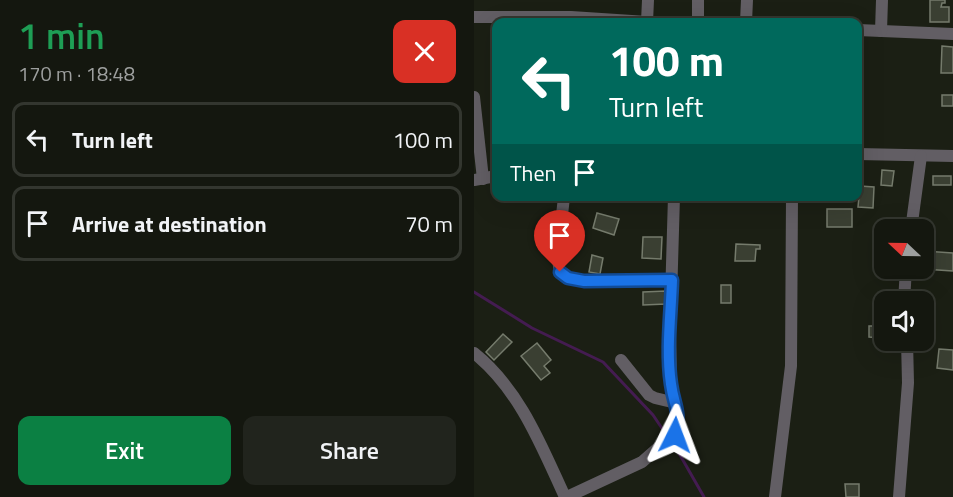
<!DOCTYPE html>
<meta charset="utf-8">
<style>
:root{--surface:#14170f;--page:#21241d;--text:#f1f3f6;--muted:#9d9f9e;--line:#33362f;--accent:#0b8043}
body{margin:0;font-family:"Titillium Web",sans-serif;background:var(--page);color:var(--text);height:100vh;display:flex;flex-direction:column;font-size:22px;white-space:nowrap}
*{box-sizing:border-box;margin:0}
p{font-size:20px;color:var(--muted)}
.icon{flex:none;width:33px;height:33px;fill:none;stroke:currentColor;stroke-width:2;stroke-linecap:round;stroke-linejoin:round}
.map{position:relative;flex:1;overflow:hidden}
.drawer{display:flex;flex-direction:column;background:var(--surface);width:474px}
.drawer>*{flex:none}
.top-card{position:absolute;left:18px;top:18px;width:370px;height:183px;border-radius:12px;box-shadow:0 6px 24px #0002,0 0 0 2px var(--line);background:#00695c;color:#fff;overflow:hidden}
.needle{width:39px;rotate:292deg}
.controls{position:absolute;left:400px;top:219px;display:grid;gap:12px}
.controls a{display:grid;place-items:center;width:60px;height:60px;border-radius:12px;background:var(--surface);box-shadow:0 6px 24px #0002,0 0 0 2px var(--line);font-size:30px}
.pin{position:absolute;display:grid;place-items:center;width:51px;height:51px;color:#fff;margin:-62px -26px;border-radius:50% 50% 50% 0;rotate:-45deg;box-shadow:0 0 6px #0007}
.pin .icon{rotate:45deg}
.me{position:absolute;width:66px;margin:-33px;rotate:3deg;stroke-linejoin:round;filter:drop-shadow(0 0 4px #0008)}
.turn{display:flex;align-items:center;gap:21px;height:126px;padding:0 18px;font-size:27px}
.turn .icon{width:78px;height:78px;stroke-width:2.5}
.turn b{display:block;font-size:42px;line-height:51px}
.then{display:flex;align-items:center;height:57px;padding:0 18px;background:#0003;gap:12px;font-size:22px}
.round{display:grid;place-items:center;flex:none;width:63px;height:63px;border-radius:12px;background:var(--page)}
.headline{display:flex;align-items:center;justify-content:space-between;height:102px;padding:0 18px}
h1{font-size:36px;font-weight:600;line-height:45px;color:#1e9e55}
.primary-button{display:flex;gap:12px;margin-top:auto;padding:12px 18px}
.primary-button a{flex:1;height:69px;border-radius:12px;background:var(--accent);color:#fff;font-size:24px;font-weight:600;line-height:69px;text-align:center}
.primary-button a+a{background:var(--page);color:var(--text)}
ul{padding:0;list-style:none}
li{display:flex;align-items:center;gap:18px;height:75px;margin:0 12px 9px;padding:0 6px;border:3px solid var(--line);border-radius:12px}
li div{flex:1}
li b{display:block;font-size:22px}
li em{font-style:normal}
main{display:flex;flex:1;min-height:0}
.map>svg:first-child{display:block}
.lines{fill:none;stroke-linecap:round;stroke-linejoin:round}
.stream{stroke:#441c51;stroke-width:3}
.building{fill:#3a3f32;stroke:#757b6c;stroke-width:1.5}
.street{stroke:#625e64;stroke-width:12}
.route-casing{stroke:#114b97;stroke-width:15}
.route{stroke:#1a73e8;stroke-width:10}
</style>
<main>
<section class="drawer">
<div class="headline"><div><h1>1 min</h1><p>170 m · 18:48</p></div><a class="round" style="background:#d93025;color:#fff"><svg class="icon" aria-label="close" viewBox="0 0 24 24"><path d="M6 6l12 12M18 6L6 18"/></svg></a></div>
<ul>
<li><svg class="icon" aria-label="left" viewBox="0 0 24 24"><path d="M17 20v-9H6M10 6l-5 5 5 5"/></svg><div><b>Turn left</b></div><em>100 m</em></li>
<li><svg class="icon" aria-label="arrive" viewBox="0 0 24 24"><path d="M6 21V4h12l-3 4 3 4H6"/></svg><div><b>Arrive at destination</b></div><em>70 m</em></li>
</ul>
<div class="primary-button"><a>Exit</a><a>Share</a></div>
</section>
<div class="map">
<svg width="479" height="497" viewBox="0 0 479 497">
<rect width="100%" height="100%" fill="#1b1f14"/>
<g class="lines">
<polyline class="stream" points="0,292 58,328 129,362 179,415 206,455 230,497"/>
</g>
<g class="building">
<polygon points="456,0 471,0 471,3 468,3 467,7 475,7 475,22 456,22"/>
<polygon points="468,46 479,47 479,73 467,73"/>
<rect x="468" y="95" width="11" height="11"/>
<polygon points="408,170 420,171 418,186 407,185"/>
<rect x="459" y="176" width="18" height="9"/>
<polygon points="386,186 400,187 399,208 384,207"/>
<rect x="353" y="209" width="25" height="18"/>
<polygon points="123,213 145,219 140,235 119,228"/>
<polygon points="169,237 188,237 187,259 168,258"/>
<polygon points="262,244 286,245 286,249 282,249 281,261 261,261"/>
<polygon points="450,251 479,253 479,271 449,269"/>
<polygon points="118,255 129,258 126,274 115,272"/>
<rect x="247" y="285" width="10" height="18"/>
<polygon points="192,291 192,304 169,305 169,292"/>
<polygon points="395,326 411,326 411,338 395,337"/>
<polygon points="29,334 38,342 20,360 12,352"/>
<polygon points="63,343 77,360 70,366 76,373 67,380 47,356"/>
<polygon points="465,349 479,350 479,370 463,368"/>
<polygon points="371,484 385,484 385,497 372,497"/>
</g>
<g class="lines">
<g class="street">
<polyline points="0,17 97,17 173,22"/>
<polyline points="173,22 174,0"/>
<polyline points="224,22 224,0"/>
<polyline points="272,22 273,0"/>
<polyline points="384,30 479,34"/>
<polyline points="407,31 408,0"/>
<polyline points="0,97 9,179"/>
<polyline points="384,154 479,156"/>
<polyline points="0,180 22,176"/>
<path d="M90,196C89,212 81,258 86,271C93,288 179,280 198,280"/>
<polyline points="200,196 196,333 197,384 205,418 201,435"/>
<polyline points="437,230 447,156"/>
<polyline points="430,302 432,268"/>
<path d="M0,353C46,390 67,445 91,497"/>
<polyline points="147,360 175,395 181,398 202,403"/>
<polyline points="93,497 168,462 185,447"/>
<polyline points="301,497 317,366 318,196"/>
<polyline points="425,497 434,383 433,340"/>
</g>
</g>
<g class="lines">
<defs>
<path id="route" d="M86,272L94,278L110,281L198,280C197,314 192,350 197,384C200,407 207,409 201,435"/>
</defs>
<use href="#route" class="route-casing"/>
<use href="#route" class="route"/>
</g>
</svg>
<div class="controls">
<a><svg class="needle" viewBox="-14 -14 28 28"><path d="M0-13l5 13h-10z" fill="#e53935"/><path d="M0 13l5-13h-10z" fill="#9d9f9e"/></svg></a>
<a><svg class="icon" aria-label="sound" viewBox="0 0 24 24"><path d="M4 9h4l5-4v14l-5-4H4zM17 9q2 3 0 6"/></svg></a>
</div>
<div class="pin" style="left:86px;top:272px;background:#d93025"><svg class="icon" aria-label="arrive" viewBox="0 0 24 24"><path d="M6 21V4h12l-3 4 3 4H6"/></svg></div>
<svg class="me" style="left:201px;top:435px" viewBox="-20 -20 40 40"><path d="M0-17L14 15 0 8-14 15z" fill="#1a73e8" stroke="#fff" stroke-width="4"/></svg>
<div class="top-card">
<div class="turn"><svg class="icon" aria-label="left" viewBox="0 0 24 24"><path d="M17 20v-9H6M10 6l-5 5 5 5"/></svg><div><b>100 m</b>Turn left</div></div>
<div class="then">Then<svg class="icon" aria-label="arrive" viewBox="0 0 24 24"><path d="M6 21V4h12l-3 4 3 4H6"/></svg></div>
</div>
</div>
</main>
